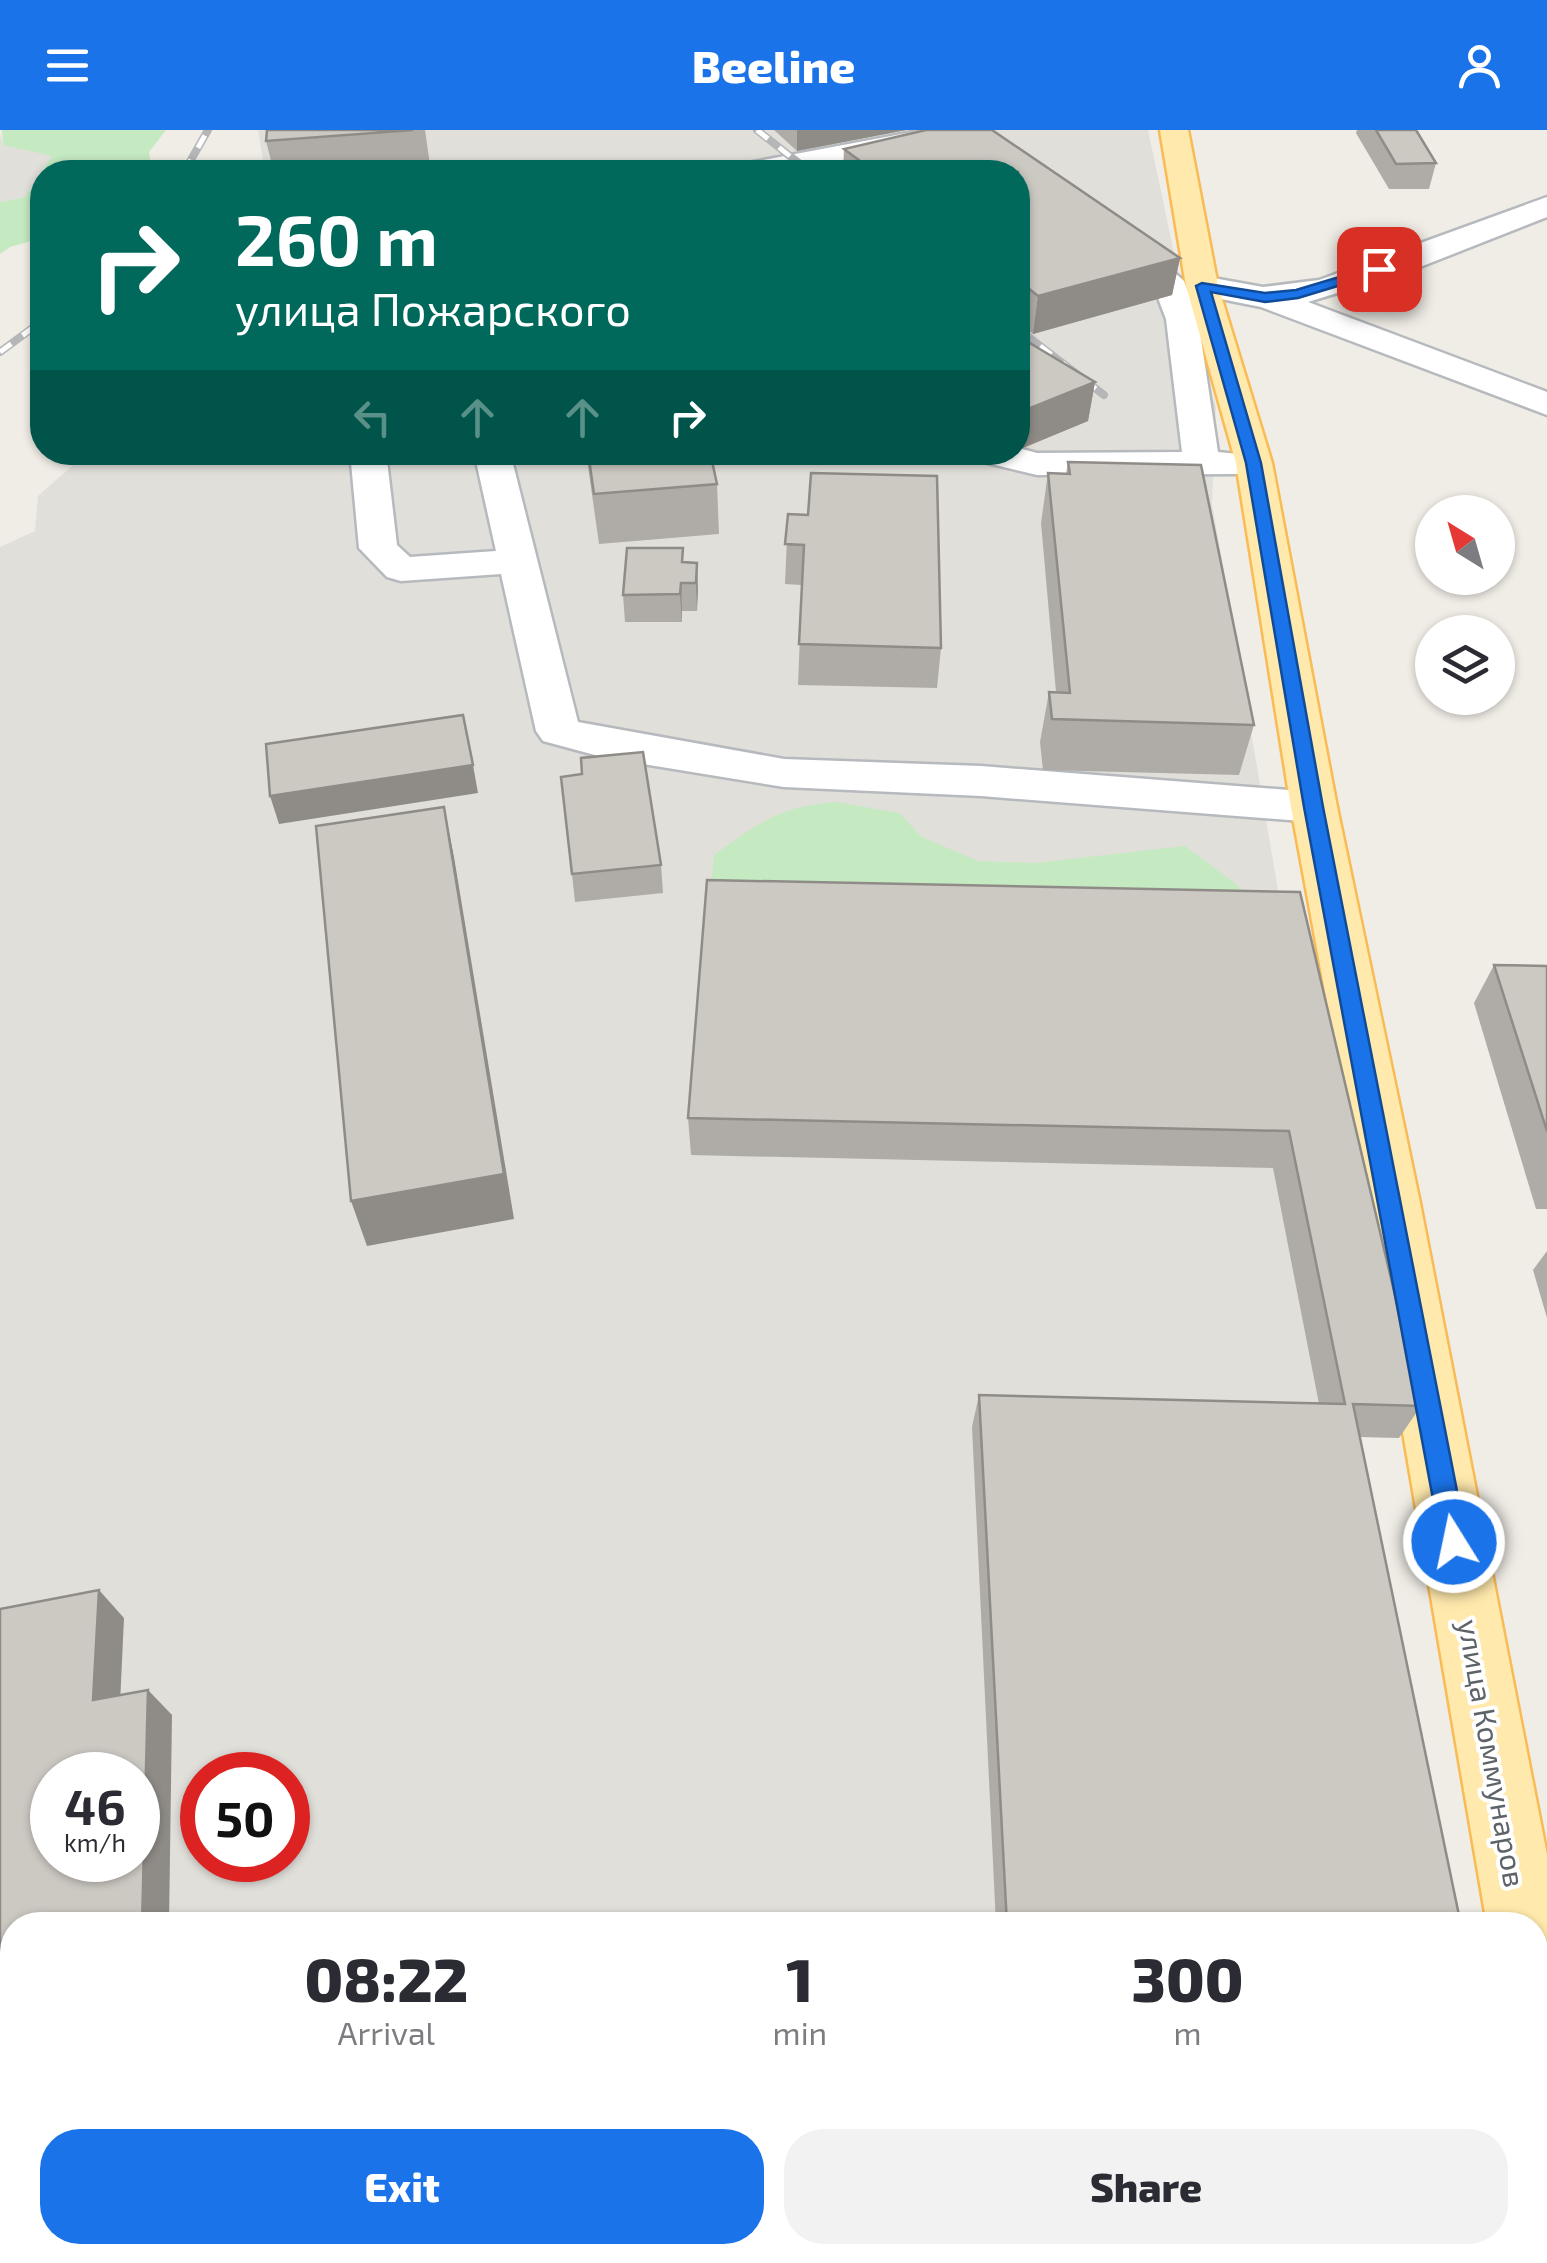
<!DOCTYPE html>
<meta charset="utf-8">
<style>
:root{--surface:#fff;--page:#f2f2f3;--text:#2b2b33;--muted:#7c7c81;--accent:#1a73e8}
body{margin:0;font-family:"Exo 2",sans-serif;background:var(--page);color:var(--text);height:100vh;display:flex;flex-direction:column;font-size:38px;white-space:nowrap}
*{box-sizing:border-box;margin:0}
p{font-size:32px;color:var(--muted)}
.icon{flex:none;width:55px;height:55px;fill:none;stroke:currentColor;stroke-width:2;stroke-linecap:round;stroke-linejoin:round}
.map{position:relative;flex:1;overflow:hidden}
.panel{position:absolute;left:0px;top:1782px;width:1548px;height:352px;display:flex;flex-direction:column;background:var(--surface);border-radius:40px 40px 0 0;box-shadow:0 2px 8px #0004}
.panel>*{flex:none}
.top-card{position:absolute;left:30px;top:30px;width:1000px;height:305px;border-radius:40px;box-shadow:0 2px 8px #0004;background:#00695c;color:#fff;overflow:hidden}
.needle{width:65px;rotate:323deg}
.fabs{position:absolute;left:1415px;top:365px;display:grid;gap:20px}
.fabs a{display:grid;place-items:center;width:100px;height:100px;border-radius:50%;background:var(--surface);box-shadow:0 2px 8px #0004;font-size:50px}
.speed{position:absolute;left:30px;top:1622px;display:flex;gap:20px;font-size:50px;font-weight:700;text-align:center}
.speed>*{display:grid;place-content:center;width:130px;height:130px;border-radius:50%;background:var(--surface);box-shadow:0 2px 8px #0004;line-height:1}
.speed small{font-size:25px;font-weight:400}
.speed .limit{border:15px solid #d22;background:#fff;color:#111}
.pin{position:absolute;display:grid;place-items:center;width:85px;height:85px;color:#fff;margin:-42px;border-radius:20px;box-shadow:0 5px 15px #0006}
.me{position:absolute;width:110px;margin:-55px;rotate:350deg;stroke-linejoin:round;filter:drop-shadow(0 0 8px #0008)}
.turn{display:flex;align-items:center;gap:35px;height:210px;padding:0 40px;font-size:45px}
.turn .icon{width:130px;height:130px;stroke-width:2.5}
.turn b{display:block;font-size:70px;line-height:85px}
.lanes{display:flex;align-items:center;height:95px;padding:0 40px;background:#0003;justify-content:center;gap:50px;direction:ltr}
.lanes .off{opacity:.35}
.eta{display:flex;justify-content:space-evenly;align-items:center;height:170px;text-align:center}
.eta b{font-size:60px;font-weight:800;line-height:70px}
.cta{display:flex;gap:20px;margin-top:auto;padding:20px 40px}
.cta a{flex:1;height:115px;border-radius:40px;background:var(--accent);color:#fff;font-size:40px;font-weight:800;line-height:115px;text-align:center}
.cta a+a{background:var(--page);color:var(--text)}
header{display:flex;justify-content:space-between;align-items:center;height:130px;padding:0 40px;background:var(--accent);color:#fff;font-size:45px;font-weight:800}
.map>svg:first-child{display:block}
.industrial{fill:#e1dfda;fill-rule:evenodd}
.green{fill:#c5e9c1}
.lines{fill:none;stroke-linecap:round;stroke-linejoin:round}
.minor-casing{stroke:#b6b9bd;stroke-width:5}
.major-casing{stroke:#f9bb56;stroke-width:5}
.minor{fill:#fff;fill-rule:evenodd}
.major{fill:#ffe9ac;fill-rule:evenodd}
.rail-casing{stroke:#b5b6b7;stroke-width:8}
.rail{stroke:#fff;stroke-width:5;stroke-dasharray:14;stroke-linecap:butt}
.wall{fill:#afaca7}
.shaded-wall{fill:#8f8c88}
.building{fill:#ccc8c2;stroke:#8f8c88;stroke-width:2.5;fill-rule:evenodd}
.route{fill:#1a73e8;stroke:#114b97;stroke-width:2.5}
.labels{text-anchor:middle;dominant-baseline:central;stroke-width:8;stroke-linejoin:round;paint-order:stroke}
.street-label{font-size:30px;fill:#5d6367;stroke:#fff}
</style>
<header><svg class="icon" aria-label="menu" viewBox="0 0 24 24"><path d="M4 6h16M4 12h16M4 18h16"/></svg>Beeline<svg class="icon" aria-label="person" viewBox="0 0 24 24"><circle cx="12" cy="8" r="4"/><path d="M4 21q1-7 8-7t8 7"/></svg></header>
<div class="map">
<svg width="1547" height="2133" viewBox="0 0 1547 2133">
<rect width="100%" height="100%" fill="#f0ede6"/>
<g class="industrial">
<path d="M258,0H1148L1180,151L1216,277L1212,373L1285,801L1399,1308L1334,1306L1429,1795H12V2122H1494L1496,2133H0V417L35,401L38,366L87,323L1018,322V42H265ZM52,1645H138V1730H52ZM202,1645H288V1730H202Z"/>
<polygon points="0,3 3,15 53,25 25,67 0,72"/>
</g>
<g class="green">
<polygon points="2,0 166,0 149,22 152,42 42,42 42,108 10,117 0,124 0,72 25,67 52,26 3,15"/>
<path d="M837,672L899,683L922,707L978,731L1035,733L1185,716L1236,754L1285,801L708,790L714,725C758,693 780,676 837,672Z"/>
</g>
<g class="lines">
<defs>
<g id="minor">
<polygon points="923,0 981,0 977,6 967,8 791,42 733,42 738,36 748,33"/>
<polygon points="1547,67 1547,87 1415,139 1308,172 1547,262 1547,285 1261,177 1191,163 1186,156 1191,149 1202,146 1263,157 1319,150"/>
<polygon points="1123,104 1134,106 1184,151 1198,189 1218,322 1249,325 1254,333 1249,341 1236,344 1037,345 975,330 970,322 1018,322 1018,318 1037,323 1182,322 1166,189 1153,155 1107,113 1112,106"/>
<polygon points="350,322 386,322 397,415 410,427 496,421 474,322 510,322 578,592 784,629 981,636 1314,662 1330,666 1337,677 1330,688 1314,692 981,666 784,657 606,628 543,611 536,601 501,444 401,451 387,447 359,418"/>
</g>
<polygon id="major" points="1160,0 1188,0 1218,156 1272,333 1337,677 1419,1068 1547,1725 1547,1928 1535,1923 1535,1795 1487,1795 1363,1068 1291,677 1236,333 1186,156"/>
</defs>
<use href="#minor" class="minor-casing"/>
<use href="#major" class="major-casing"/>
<use href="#minor" class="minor"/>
<use href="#major" class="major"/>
<defs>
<g id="rail">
<polyline points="757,0 810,42"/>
<polyline points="184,42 208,0"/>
<polyline points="1018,199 1104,265"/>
<polyline points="0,222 42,191"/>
</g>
</defs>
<use href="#rail" class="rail-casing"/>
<use href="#rail" class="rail"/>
</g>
<g class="wall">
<polygon points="267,0 425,0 430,35 338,42 274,42 266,11"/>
<polygon points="774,0 906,0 797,21"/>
<polygon points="926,0 992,0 1180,128 1172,165 1033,204 1018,192 1018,42 843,42 844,19"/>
<polygon points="1357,0 1416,0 1436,33 1429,59 1389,59 1356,3"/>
<polygon points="1018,206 1095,252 1088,291 1018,320"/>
<polygon points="586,322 710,322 717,354 719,404 599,414"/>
<polygon points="1068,332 1254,595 1239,645 1043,640 1040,612 1049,562 1056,562 1041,393 1048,343 1066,344"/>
<polygon points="788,384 941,518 937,558 798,555 802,455 785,454"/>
<polygon points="683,432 697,433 697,481 682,481 682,492 625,492 623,465"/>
<polygon points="661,735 663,763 575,772 572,744"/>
<polygon points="1300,762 1421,1276 1399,1308 1360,1307 1461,1795 996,1795 972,1297 979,1265 1319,1274 1273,1038 691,1025 688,988"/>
<polygon points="1494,835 1547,836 1547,1079 1536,1079 1474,873"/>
<polygon points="1547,1121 1547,1188 1533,1140"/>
<polygon points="1012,2122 1529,2122 1531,2133 1013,2133"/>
</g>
<g class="shaded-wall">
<polygon points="797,0 906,0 797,21"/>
<polygon points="1180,128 1172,165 1033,204 1038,166"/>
<polygon points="1095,252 1088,291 1018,320 1023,281"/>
<polygon points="697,433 698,461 697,481 696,453"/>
<polygon points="681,453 682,481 682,492 680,464"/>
<polygon points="473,635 478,663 279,694 270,666"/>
<polygon points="444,677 454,727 514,1089 367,1116 351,1071"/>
<polygon points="99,1460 124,1488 119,1595 93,1570"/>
<polygon points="148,1560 172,1585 169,1795 142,1795"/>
<rect x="134" y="2122" width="29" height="11"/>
</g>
<g class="building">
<polygon points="267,0 413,0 266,11"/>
<polygon points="926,0 992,0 1180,128 1038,166 1018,150 1018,42 875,42 844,19"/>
<polygon points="1376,0 1416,0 1436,33 1396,34"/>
<polygon points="814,39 819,42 799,42"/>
<polygon points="1018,206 1095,252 1023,281 1018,278"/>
<polygon points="588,322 710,322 717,354 594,364"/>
<polygon points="1068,332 1201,335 1254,595 1052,589 1049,562 1070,563 1048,343 1070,344"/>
<polygon points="811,343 937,346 941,518 799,514 804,415 785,414 788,384 808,385"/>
<polygon points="627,418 683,418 682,432 697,433 696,453 681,453 680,464 623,465"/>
<polygon points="463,585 473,635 270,666 266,614"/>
<polygon points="643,622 661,735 572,744 561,647 582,644 581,628"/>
<polygon points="444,677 504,1044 351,1071 316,696"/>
<polygon points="707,750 1300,762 1421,1276 1353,1274 1461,1795 1007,1795 979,1265 1345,1274 1289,1001 688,988"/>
<polygon points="1494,835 1547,836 1547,1001"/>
<path d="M99,1460L93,1570L148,1560L142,1795H12V2122H134V2133H0V1479ZM52,1645H138V1730H52Z"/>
<polygon points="1024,2122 1529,2122 1531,2133 1024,2133"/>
</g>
<polygon class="route" points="1379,135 1384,136 1384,142 1298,168 1265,172 1211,162 1261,333 1323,677 1467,1412 1463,1421 1454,1425 1445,1421 1441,1412 1304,677 1246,333 1196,156 1202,153 1265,163 1296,160"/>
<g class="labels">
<g class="street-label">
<text transform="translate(1493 1623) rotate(80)">улица Коммунаров</text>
</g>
</g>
</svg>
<div class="fabs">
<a><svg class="needle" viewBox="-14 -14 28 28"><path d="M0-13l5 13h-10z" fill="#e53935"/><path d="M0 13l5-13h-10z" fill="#7c7c81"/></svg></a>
<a><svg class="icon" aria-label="layers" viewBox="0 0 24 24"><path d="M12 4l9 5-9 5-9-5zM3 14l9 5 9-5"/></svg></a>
</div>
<div class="speed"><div>46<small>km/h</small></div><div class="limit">50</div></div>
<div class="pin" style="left:1379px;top:139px;background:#d93025"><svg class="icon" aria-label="arrive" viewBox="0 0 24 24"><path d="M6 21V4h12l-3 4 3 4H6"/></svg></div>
<svg class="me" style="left:1454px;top:1412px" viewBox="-20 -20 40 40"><circle r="17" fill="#1a73e8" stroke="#fff" stroke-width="3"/><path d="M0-11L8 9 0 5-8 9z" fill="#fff"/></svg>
<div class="top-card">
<div class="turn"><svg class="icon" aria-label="right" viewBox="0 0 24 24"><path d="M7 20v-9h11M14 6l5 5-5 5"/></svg><div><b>260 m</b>улица Пожарского</div></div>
<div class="lanes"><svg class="icon off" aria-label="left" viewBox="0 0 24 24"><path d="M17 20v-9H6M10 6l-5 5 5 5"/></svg><svg class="icon off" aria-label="ahead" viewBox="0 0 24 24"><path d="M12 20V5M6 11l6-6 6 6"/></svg><svg class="icon off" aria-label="ahead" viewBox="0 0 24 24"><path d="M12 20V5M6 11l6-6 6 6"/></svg><svg class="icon" aria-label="right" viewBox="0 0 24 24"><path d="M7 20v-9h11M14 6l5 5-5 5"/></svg></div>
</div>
<section class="panel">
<div class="eta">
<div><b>08:22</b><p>Arrival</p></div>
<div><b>1</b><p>min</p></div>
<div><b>300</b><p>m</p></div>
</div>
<div class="cta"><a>Exit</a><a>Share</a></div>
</section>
</div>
